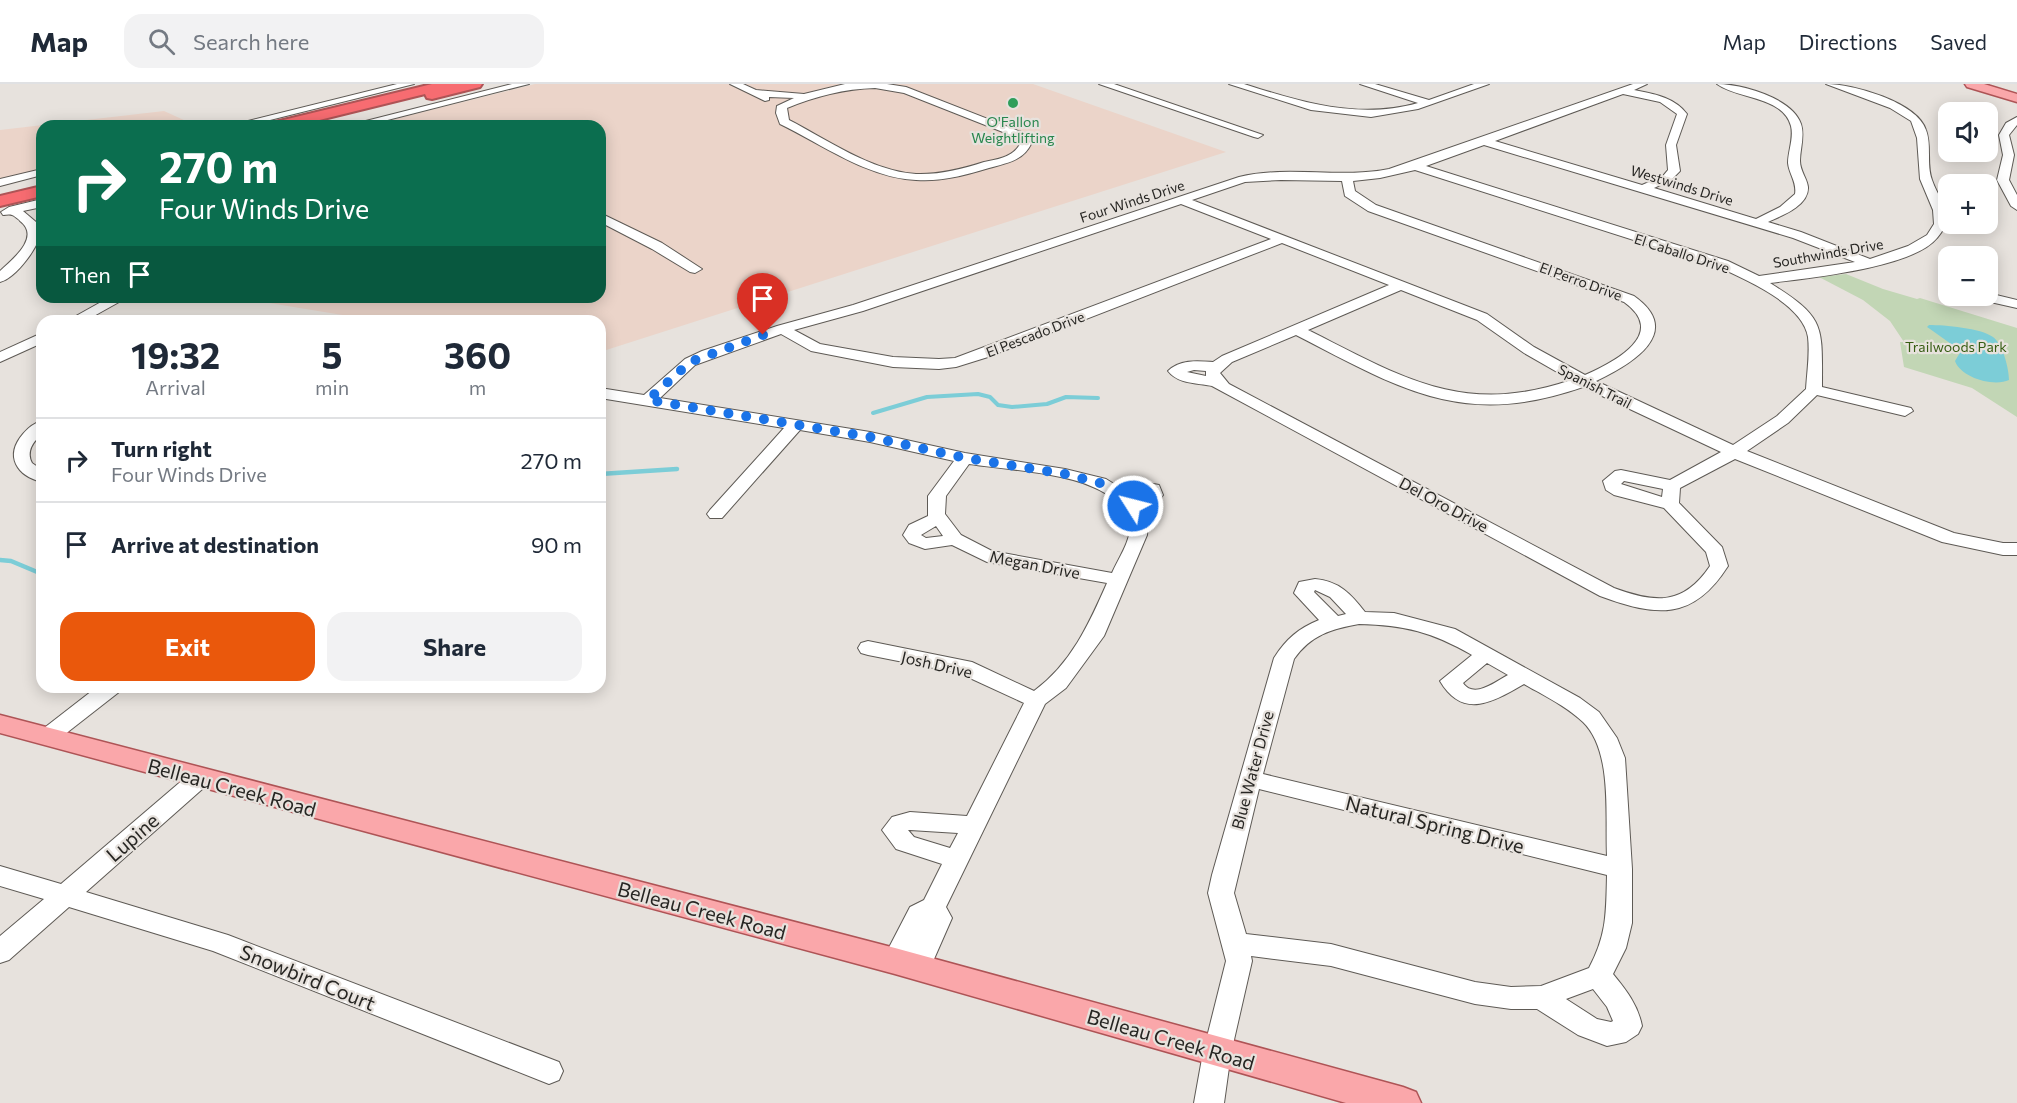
<!DOCTYPE html>
<meta charset="utf-8">
<style>
:root{--surface:#fff;--page:#f2f2f3;--text:#1f2937;--muted:#747a83;--line:#e0e1e3;--accent:#ea580c}
body{margin:0;font-family:Commissioner,sans-serif;background:var(--page);color:var(--text);height:100vh;display:flex;flex-direction:column;font-size:22px;white-space:nowrap}
*{box-sizing:border-box;margin:0}
p{font-size:20px;color:var(--muted)}
.icon{flex:none;width:33px;height:33px;fill:none;stroke:currentColor;stroke-width:2;stroke-linecap:round;stroke-linejoin:round}
.map{position:relative;flex:1;overflow:hidden}
.details{position:absolute;left:36px;top:231px;width:570px;height:378px;display:flex;flex-direction:column;background:var(--surface);border-radius:18px;box-shadow:0 3px 15px #0003}
.details>*{flex:none}
.hud{position:absolute;left:36px;top:36px;width:570px;height:183px;border-radius:18px;box-shadow:0 3px 15px #0003;background:#0b6e4f;color:#fff;overflow:hidden}
.fabs{position:absolute;left:1938px;top:18px;display:grid;gap:12px}
.fabs a{display:grid;place-items:center;width:60px;height:60px;border-radius:12px;background:var(--surface);box-shadow:0 3px 15px #0003;font-size:30px}
.pin{position:absolute;display:grid;place-items:center;width:51px;height:51px;color:#fff;margin:-62px -26px;border-radius:50% 50% 50% 0;rotate:-45deg;box-shadow:0 0 6px #0007}
.pin .icon{rotate:45deg}
.me{position:absolute;width:66px;margin:-33px;rotate:306deg;stroke-linejoin:round;filter:drop-shadow(0 0 4px #0008)}
.turn{display:flex;align-items:center;gap:21px;height:126px;padding:0 24px;font-size:27px}
.turn .icon{width:78px;height:78px;stroke-width:2.5}
.turn b{display:block;font-size:42px;line-height:51px}
.then{display:flex;align-items:center;height:57px;padding:0 24px;background:#0003;gap:12px;font-size:22px}
.eta{display:flex;justify-content:space-evenly;align-items:center;height:102px;text-align:center}
.eta b{font-size:36px;font-weight:700;line-height:42px}
.button{display:flex;gap:12px;margin-top:auto;padding:12px 24px}
.button a{flex:1;height:69px;border-radius:18px;background:var(--accent);color:#fff;font-size:24px;font-weight:700;line-height:69px;text-align:center}
.button a+a{background:var(--page);color:var(--text)}
ul{padding:0;list-style:none}
li{display:flex;align-items:center;gap:18px;height:84px;padding:0 24px;border-top:2px solid var(--line)}
li div{flex:1}
li b{display:block;font-size:22px}
li em{font-style:normal}
header{display:flex;align-items:center;gap:36px;box-sizing:border-box;height:84px;padding:0 30px;background:var(--surface);border-bottom:2px solid var(--line)}
header strong{font-size:28px}
nav{display:flex;gap:33px;margin-inline-start:auto;font-size:21px}
.search{width:420px;height:54px;background:var(--page);display:flex;align-items:center;gap:15px;box-sizing:border-box;padding:0 21px;border-radius:18px;color:var(--muted);font-size:22px}
.map>svg:first-child{display:block}
.industrial{fill:#ebd4c9}
.green{fill:#c2d6b5}
.water{fill:#7ccdd7}
.lines{fill:none;stroke-linecap:round;stroke-linejoin:round}
.stream-far1{stroke:#7ccdd7;stroke-width:4}
.stream{stroke:#7ccdd7;stroke-width:4.5}
.minor-casing{stroke:#5e5a55;stroke-width:2}
.major-casing{stroke:#ae5456;stroke-width:3}
.highway-casing{stroke:#ae5456;stroke-width:4}
.minor{fill:#fff;fill-rule:evenodd}
.major{fill:#faa7aa;fill-rule:evenodd}
.highway{fill:#f76c71;fill-rule:evenodd}
.route{stroke:#1a73e8;stroke-width:10;stroke-dasharray:0 18}
.leisure-dot{fill:#2e9e5b;stroke:#e7e2dd;stroke-width:2}
.labels{text-anchor:middle;dominant-baseline:central;stroke-width:4.5;stroke-linejoin:round;paint-order:stroke}
.far-leisure-label{font-size:14px;fill:#27864d;stroke:#e7e2dd}
.far-street-label{font-size:14px;fill:#272623;stroke:#e7e2dd}
.far-park-label{font-size:14px;fill:#365d13;stroke:#e7e2dd}
.street-label{font-size:16px;fill:#272623;stroke:#e7e2dd}
.near-street-label{font-size:20px;fill:#272623;stroke:#e7e2dd}
</style>
<header>
<strong>Map</strong>
<div class="search"><svg class="icon" aria-label="search" viewBox="0 0 24 24"><circle cx="10" cy="10" r="6"/><path d="M15 15l6 6"/></svg>Search here</div>
<nav><a>Map</a><a>Directions</a><a>Saved</a></nav>
</header>
<div class="map">
<svg width="2017" height="1019" viewBox="0 0 2017 1019">
<rect width="100%" height="100%" fill="#e7e2dd"/>
<g class="industrial">
<polygon points="535,0 1033,0 1226,68 600,268 600,237 379,237 232,213 600,213 600,42 367,42"/>
<polygon points="164,27 197,42 42,42 42,86 3,96 0,94 0,46"/>
</g>
<polygon class="green" points="1846,190 1883,205 1917,215 1920,214 2017,244 2017,333 1972,304 1904,283 1900,258 1904,258 1890,237 1863,216 1819,193"/>
<path class="water" d="M1929,241C1944,241 1981,244 1993,253C2003,260 2009,285 2009,296C1994,303 1961,294 1955,277L1961,267L1930,245L1927,243Z"/>
<g class="lines">
<polyline class="stream-far1" points="873,329 927,313 978,310 990,313 998,321 1012,323 1047,320 1066,313 1098,314"/>
<g class="stream">
<polyline points="600,390 677,385"/>
<polyline points="0,476 11,477 42,490"/>
</g>
<defs>
<g id="minor">
<polygon points="397,0 414,0 246,42 228,42"/>
<polygon points="512,0 529,0 364,42 346,42"/>
<path d="M730,0H743L756,6L804,10L845,0H887L906,3L1021,48L1031,60C1023,77 1006,79 989,84C966,91 941,98 916,96C868,94 823,61 780,40L776,29L777,22L794,14L769,13V16L765,17ZM875,4L904,9L1013,52L1020,60C1013,73 998,75 984,78C962,85 939,91 916,90C871,87 828,56 789,36L787,24C816,12 844,5 875,4Z"/>
<polygon points="1099,0 1114,0 1263,51 1258,54 1254,53"/>
<path d="M1229,0H1244C1301,18 1358,36 1418,19L1360,0H1375L1429,16L1474,0H1489L1418,25L1371,33L1311,26Z"/>
<path d="M1633,0H1647L1634,6C1654,10 1674,13 1687,30L1676,61L1680,87L1671,96L1654,104L1756,135L1780,123L1795,110C1797,98 1789,90 1788,79C1788,67 1794,54 1791,42C1783,12 1737,15 1717,0C1742,0 1792,14 1801,40C1805,52 1800,65 1800,77C1800,87 1807,94 1808,103C1809,122 1781,132 1768,138L1801,148L1870,175L1908,162L1927,151L1934,140L1933,126L1920,95L1917,54L1911,37L1890,24L1826,0C1853,0 1917,18 1926,46C1932,62 1926,80 1932,96C1940,119 1957,131 1937,154C1913,184 1808,194 1770,199C1826,234 1822,241 1822,303L1911,324L1913,327L1905,332L1817,311L1788,339L1747,367L1954,449L2003,459H2017V471H2003L1942,458L1735,375L1680,404L1679,419L1722,463L1728,482C1693,537 1657,533 1600,512L1212,302C1197,299 1178,300 1168,287C1180,275 1198,277 1213,278L1222,272L1389,201L1282,159L988,273L956,283L939,285L893,283L811,267L781,250L695,281L660,314L870,348L965,369L1065,385L1106,395L1114,400L1137,397L1159,401L1163,411C1158,419 1152,422 1143,425L1148,440L1147,451L1104,552L1066,604L1045,620L946,823L952,834L927,891L918,894L909,891L905,884L895,888L886,885L882,877L910,823L924,816L942,780L896,765L882,746L892,733L910,728L967,732L1024,619L959,589L868,571L861,569L858,564L861,559L868,557L972,578L1034,607C1071,580 1089,540 1107,499L987,478L952,461L925,465L909,459L903,451L909,441L928,432V412L954,377L870,358L800,346L722,434H710L707,430L710,426L784,344L600,314V304L644,311L685,275L702,267L777,242L853,221L1239,93C1288,81 1339,95 1389,85ZM1623,10L1660,18L1677,30L1666,61L1668,86L1663,92L1642,101L1495,57ZM1484,61L1793,154L1855,178L1759,192L1728,177L1426,82ZM1415,86L1718,183C1745,195 1803,220 1808,253C1810,270 1807,288 1806,305L1777,332L1733,361L1596,297C1632,280 1685,248 1634,212L1376,121L1355,107L1353,97L1380,94ZM1281,96L1342,97L1345,112L1368,127L1624,218C1669,250 1614,278 1585,291L1534,263L1487,230L1192,116L1245,98ZM1181,120L1271,155L955,274L939,275L893,273L820,260L794,246L863,227ZM1401,206L1477,236L1524,269L1571,296C1463,333 1402,293 1308,246ZM1296,251C1401,305 1462,345 1583,303L1721,368L1670,396L1621,386L1615,387L1603,397L1606,406L1614,411L1664,424L1706,468L1710,482C1683,522 1655,519 1614,504L1229,300L1220,289L1232,278ZM1194,286L1206,287V292L1187,288ZM969,380C1004,385 1063,389 1093,403C1108,409 1129,424 1130,441C1131,457 1118,475 1112,489L992,467L961,451L945,430L946,412ZM1624,397L1663,405L1662,413L1621,400ZM1137,407L1145,410L1135,416L1126,409ZM936,442L943,452L926,454L921,451ZM908,746H910L958,749L950,764L914,753Z"/>
<polygon points="2017,33 2017,41 2009,51 2014,71 2009,96 2017,111 2017,126 2011,122 1997,96 2003,71 1999,51 2006,39"/>
<polygon points="42,85 42,91 0,102 0,95"/>
<path d="M42,115V123L23,127L36,138L41,147C39,163 16,194 0,198V187C13,175 41,153 20,137C20,136 13,131 12,131C9,130 6,131 3,131L1,128L9,123Z"/>
<polygon points="600,129 662,159 702,185 695,189 690,188 652,165 600,138"/>
<polygon points="1988,209 2017,216 2017,224 1977,215 1975,212 1988,212"/>
<polygon points="110,213 128,213 85,237 67,237"/>
<polygon points="42,249 42,259 0,278 0,268"/>
<path d="M42,337V350C33,358 26,367 32,379L42,386V398C17,392 4,372 23,350C28,344 34,339 42,337Z"/>
<path d="M1315,495C1339,497 1351,510 1365,528L1394,529L1455,545L1580,614L1599,628L1617,654L1625,674L1632,785V839L1626,864L1613,890C1626,906 1638,921 1642,942L1638,950L1626,958L1607,962L1578,951L1537,925H1511L1475,920L1331,882L1251,872L1252,877L1231,969L1224,1019H1194L1203,969L1226,877L1208,809L1212,791L1274,574C1286,555 1299,544 1319,536L1294,509L1299,498ZM1315,506L1330,513L1346,530L1338,532L1314,508ZM1359,540C1405,541 1432,548 1472,571L1440,597C1463,636 1493,618 1524,600C1543,611 1566,622 1583,638C1613,667 1605,733 1607,772L1263,690L1294,575C1311,551 1331,545 1359,540ZM1487,579L1508,591C1495,598 1474,615 1463,599ZM1259,705L1607,791C1606,829 1607,850 1589,884L1541,902L1511,903L1475,898L1331,860L1246,850L1234,809ZM1593,905L1607,923L1613,937L1611,938L1597,935L1566,915Z"/>
<polygon points="97,603 122,603 119,608 55,658 47,661 39,658 36,653 39,648"/>
<polygon points="200,686 208,688 212,694 208,700 86,808 228,851 559,978 563,987 559,996 549,1000 213,867 69,823 9,876 0,879 0,852 44,815 0,802 0,782 61,800 192,688"/>
</g>
<g id="major">
<polygon points="1965,0 1984,0 2017,10 2017,18 1967,3"/>
<polygon points="0,631 895,864 1403,1003 1416,1008 1421,1019 1346,1019 895,890 0,649"/>
</g>
<g id="highway">
<polygon points="432,0 482,0 480,3 432,15 427,14 425,10 295,42 268,42 271,39"/>
<polygon points="42,102 42,112 0,122 0,112"/>
</g>
</defs>
<use href="#minor" class="minor-casing"/>
<use href="#major" class="major-casing"/>
<use href="#highway" class="highway-casing"/>
<use href="#minor" class="minor"/>
<use href="#major" class="major"/>
<use href="#highway" class="highway"/>
</g>
<g class="lines">
<polyline class="route" points="763,251 690,278 648,316 870,353 965,374 1065,390 1100,399 1133,422"/>
</g>
<circle class="leisure-dot" cx="1013" cy="19" r="6"/>
<g class="labels">
<g class="far-leisure-label">
<text x="1013" y="37">O'Fallon<tspan x="1013" dy="16">Weightlifting</tspan></text>
</g>
<g class="far-street-label">
<text transform="translate(1682 101) rotate(17)">Westwinds Drive</text>
<text transform="translate(1132 117) rotate(-18)">Four Winds Drive</text>
<text transform="translate(1682 169) rotate(18)">El Caballo Drive</text>
<text transform="translate(1828 169) rotate(-10)">Southwinds Drive</text>
<text transform="translate(1581 197) rotate(20)">El Perro Drive</text>
<text transform="translate(1035 250) rotate(-21)">El Pescado Drive</text>
<text transform="translate(1595 302) rotate(27)">Spanish Trail</text>
</g>
<g class="far-park-label">
<text x="1956" y="262">Trailwoods Park</text>
</g>
<g class="street-label">
<text transform="translate(1444 420) rotate(28)">Del Oro Drive</text>
<text transform="translate(1035 480) rotate(11)">Megan Drive</text>
<text transform="translate(937 580) rotate(13)">Josh Drive</text>
<text transform="translate(1252 686) rotate(-75)">Blue Water Drive</text>
</g>
<g class="near-street-label">
<text transform="translate(232 703) rotate(15)">Belleau Creek Road</text>
<text transform="translate(1435 740) rotate(14)">Natural Spring Drive</text>
<text transform="translate(132 753) rotate(-41)">Lupine</text>
<text transform="translate(702 826) rotate(15)">Belleau Creek Road</text>
<text transform="translate(308 893) rotate(22)">Snowbird Court</text>
<text transform="translate(1171 955) rotate(16)">Belleau Creek Road</text>
</g>
</g>
</svg>
<div class="fabs">
<a><svg class="icon" aria-label="sound" viewBox="0 0 24 24"><path d="M4 9h4l5-4v14l-5-4H4zM17 9q2 3 0 6"/></svg></a>
<a>+</a>
<a>−</a>
</div>
<div class="pin" style="left:763px;top:251px;background:#d93025"><svg class="icon" aria-label="arrive" viewBox="0 0 24 24"><path d="M6 21V4h12l-3 4 3 4H6"/></svg></div>
<svg class="me" style="left:1133px;top:422px" viewBox="-20 -20 40 40"><circle r="17" fill="#1a73e8" stroke="#fff" stroke-width="3"/><path d="M0-11L8 9 0 5-8 9z" fill="#fff"/></svg>
<div class="hud">
<div class="turn"><svg class="icon" aria-label="right" viewBox="0 0 24 24"><path d="M7 20v-9h11M14 6l5 5-5 5"/></svg><div><b>270 m</b>Four Winds Drive</div></div>
<div class="then">Then<svg class="icon" aria-label="arrive" viewBox="0 0 24 24"><path d="M6 21V4h12l-3 4 3 4H6"/></svg></div>
</div>
<section class="details">
<div class="eta">
<div><b>19:32</b><p>Arrival</p></div>
<div><b>5</b><p>min</p></div>
<div><b>360</b><p>m</p></div>
</div>
<ul>
<li><svg class="icon" aria-label="right" viewBox="0 0 24 24"><path d="M7 20v-9h11M14 6l5 5-5 5"/></svg><div><b>Turn right</b><p>Four Winds Drive</p></div><em>270 m</em></li>
<li><svg class="icon" aria-label="arrive" viewBox="0 0 24 24"><path d="M6 21V4h12l-3 4 3 4H6"/></svg><div><b>Arrive at destination</b></div><em>90 m</em></li>
</ul>
<div class="button"><a>Exit</a><a>Share</a></div>
</section>
</div>
